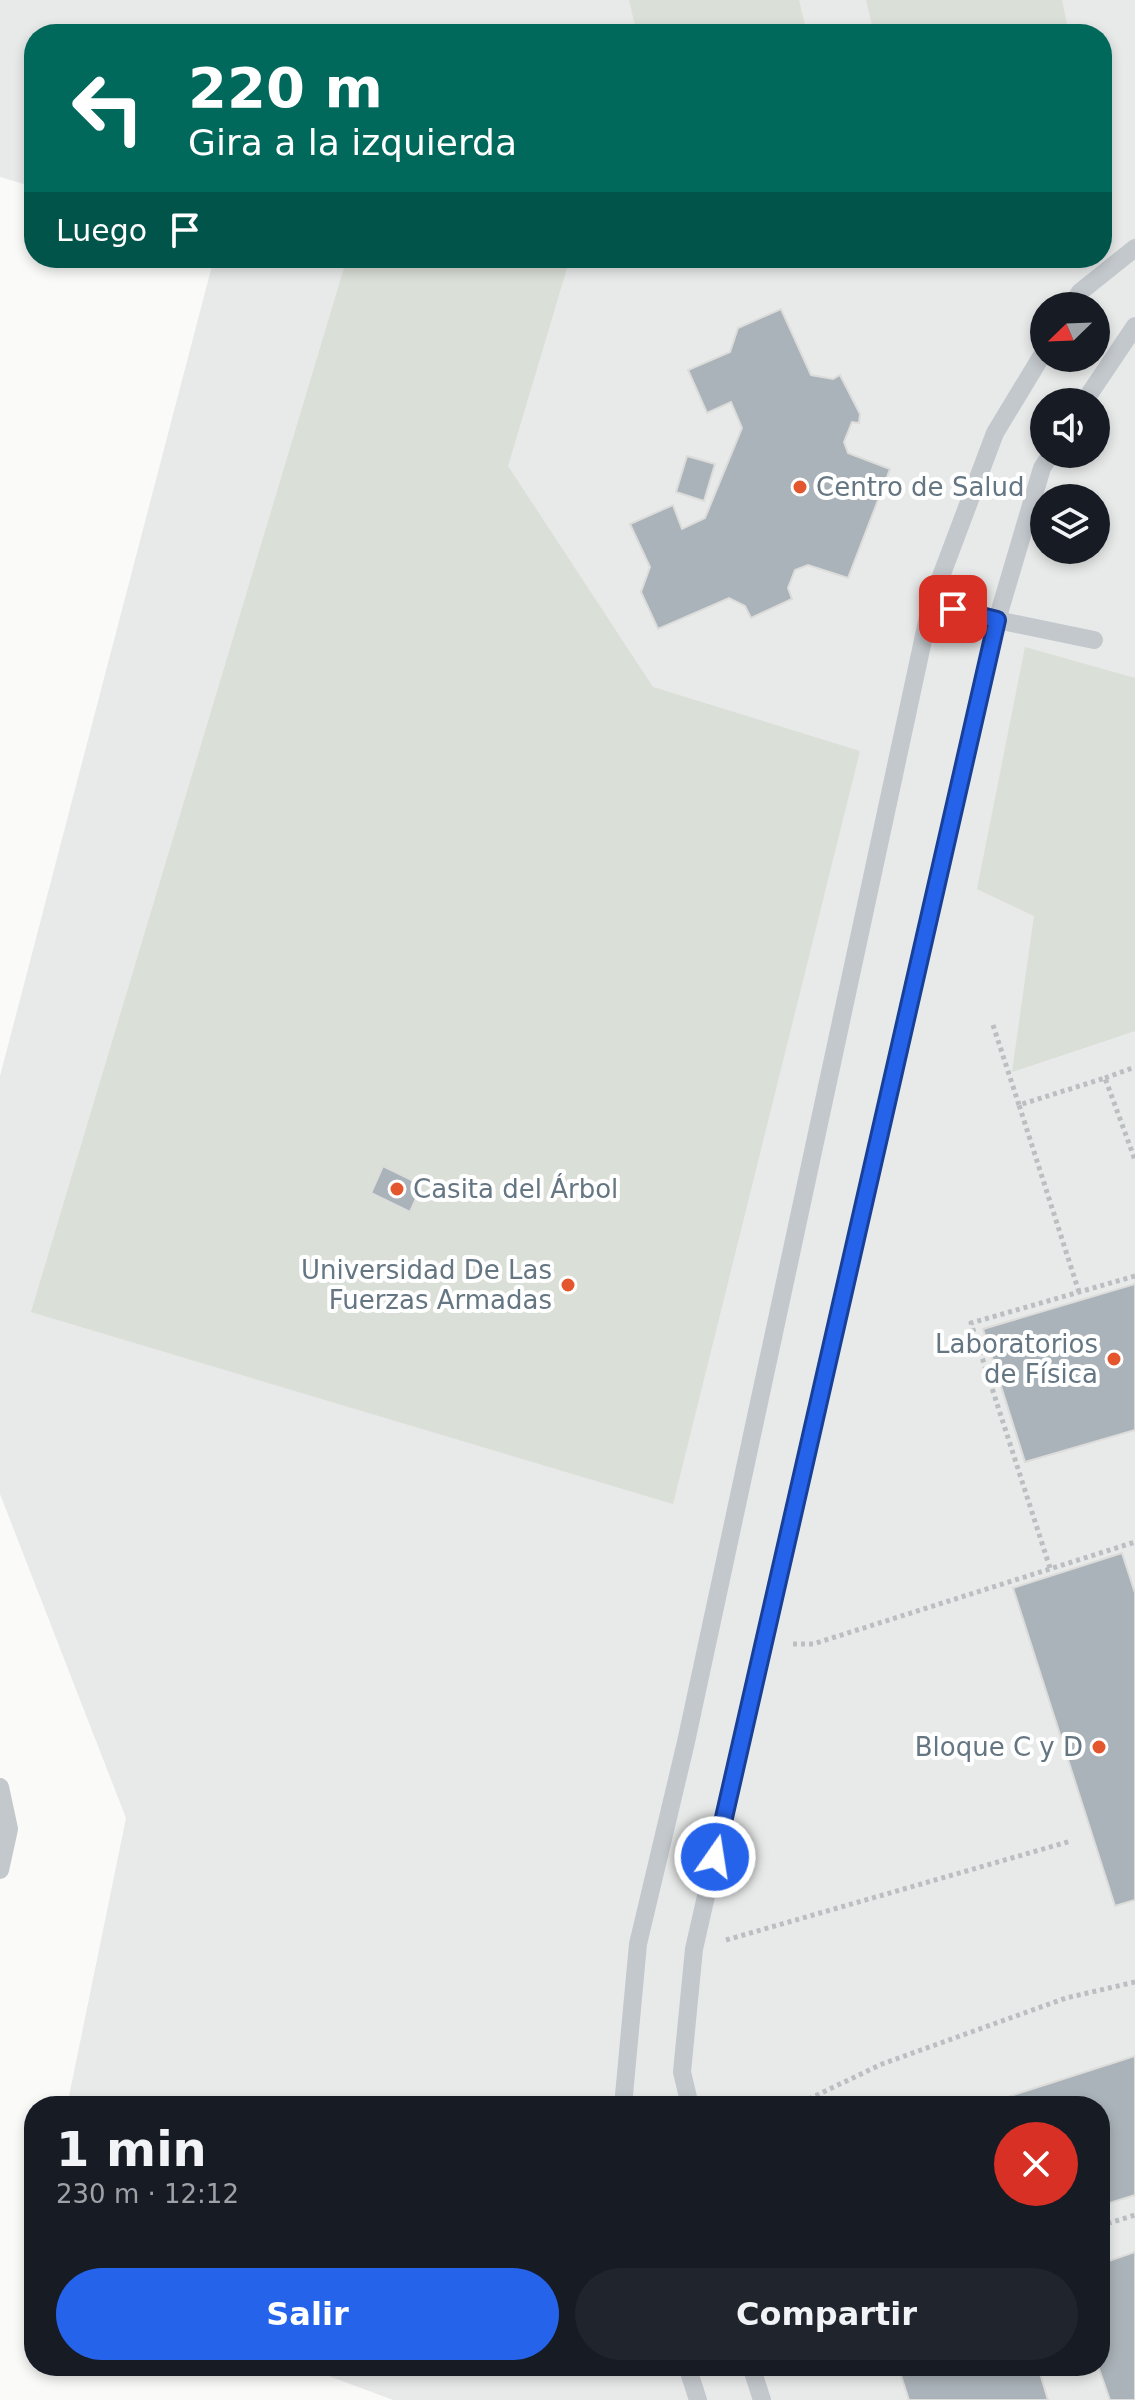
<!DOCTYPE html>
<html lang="es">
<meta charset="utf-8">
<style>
:root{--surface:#171b24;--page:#20242c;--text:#f1f3f6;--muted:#9ea1a6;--accent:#2563eb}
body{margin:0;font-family:"DejaVu Sans",sans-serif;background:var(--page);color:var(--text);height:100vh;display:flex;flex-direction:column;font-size:30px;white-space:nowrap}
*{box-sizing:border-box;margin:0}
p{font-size:26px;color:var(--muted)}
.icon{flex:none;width:44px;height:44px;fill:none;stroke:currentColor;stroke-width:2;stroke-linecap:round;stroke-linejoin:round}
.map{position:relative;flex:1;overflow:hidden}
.side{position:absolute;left:24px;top:2096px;width:1086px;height:280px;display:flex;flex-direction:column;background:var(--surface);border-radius:32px;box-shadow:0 4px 12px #0003}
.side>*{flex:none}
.guide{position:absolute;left:24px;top:24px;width:1088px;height:244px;border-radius:32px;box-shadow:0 4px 12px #0003;background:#00695c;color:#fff;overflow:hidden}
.needle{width:52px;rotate:247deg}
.controls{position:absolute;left:1030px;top:292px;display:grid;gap:16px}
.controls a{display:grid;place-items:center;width:80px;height:80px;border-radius:50%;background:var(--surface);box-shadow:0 4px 12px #0003;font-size:40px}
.pin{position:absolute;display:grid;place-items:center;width:68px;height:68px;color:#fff;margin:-34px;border-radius:16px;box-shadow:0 4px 12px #0006}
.me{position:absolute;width:88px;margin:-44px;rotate:13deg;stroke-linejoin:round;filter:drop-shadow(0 0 6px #0008)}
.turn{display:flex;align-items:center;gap:28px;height:168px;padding:0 32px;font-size:36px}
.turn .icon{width:104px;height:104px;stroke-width:2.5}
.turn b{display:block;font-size:56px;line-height:68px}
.then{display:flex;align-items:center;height:76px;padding:0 32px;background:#0003;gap:16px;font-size:30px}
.round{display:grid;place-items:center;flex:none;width:84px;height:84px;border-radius:42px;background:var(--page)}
.overview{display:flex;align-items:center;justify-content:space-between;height:136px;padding:0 32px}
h1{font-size:48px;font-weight:800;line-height:60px}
.button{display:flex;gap:16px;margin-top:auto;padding:16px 32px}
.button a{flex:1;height:92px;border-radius:48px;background:var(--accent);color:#fff;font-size:32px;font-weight:800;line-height:92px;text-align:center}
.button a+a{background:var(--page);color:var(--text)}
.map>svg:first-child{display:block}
.built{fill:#e8e9e9;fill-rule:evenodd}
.green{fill:#dadfd7}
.building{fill:#aab3b9;stroke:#dcdcda;stroke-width:2}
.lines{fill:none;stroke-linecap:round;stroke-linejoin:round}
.path{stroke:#bbbfc2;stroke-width:5;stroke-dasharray:4 4;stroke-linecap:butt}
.service{stroke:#c3c8cc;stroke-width:18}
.route-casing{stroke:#184099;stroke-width:20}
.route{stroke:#2563eb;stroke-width:14}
.poi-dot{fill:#e4572e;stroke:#fff;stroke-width:3}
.labels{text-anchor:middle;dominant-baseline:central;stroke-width:8;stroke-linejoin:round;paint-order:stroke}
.poi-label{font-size:26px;fill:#657683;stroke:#fff;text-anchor:end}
</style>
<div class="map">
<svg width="1135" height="2400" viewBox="0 0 1135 2400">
<rect width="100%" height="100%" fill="#fafaf8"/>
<path class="built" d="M0,0H1135V2400H393L302,2366H1100V2106H67L126,1818L0,1494V1076L214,258H1102V34H34V187L0,177ZM1044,306H1096V358H1044ZM1044,402H1096V454H1044ZM1044,498H1096V550H1044Z"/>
<g class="green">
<polygon points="629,0 799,0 807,34 637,34"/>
<polygon points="866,0 1062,0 1069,34 874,34"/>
<polygon points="347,258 570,258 508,466 653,687 860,751 673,1504 31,1312"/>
<polygon points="1025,647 1135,678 1135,1031 1012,1072 1034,916 977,889"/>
</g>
<g class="building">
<polygon points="781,309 811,375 833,379 840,375 860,414 859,423 852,422 844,442 848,453 890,469 848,578 808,565 795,570 788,588 792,599 751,618 745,606 729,598 658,629 641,592 650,567 630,524 673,505 682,529 705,518 742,428 731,402 707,413 688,370 730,352 738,328"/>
<polygon points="687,456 715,464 704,501 676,492"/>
<polygon points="383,1166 422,1185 410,1212 371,1193"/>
<polygon points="1135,1284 1135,1430 1025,1462 983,1329"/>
<polygon points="1122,1553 1135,1593 1135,1900 1115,1906 1013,1588"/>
<polygon points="1135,2056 1135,2195 1100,2206 1100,2106 1013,2106 1010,2096"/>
<polygon points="1135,2252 1135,2400 1110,2400 1098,2366 1100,2264"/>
<polygon points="898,2366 1050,2366 1039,2370 1048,2400 909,2400"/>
</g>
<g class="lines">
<g class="path">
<polyline points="993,1025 1019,1105"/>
<polyline points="1105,1078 1135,1067"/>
<polyline points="1079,1292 1019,1105 1105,1078 1135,1160"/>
<polyline points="1050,1568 971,1323 1135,1276"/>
<polyline points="793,1644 813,1644 1135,1542"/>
<polyline points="726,1940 1071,1841"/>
<polyline points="794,2106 882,2064 1066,1998 1135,1982"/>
<polyline points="1100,2226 1135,2215"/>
</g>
<g class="service">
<polyline points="1072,306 1080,292 1135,248"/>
<polyline points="1084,402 1135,326"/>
<polyline points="931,603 997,620 1094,640"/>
<polyline points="0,1787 9,1829 0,1870"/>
<polyline points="623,2106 638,1944 686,1742 931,603 995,433 1044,352"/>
<polyline points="690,2106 682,2072 694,1949 997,620 1042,468 1051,454"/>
<polyline points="687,2366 698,2400"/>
<polyline points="751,2366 762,2400"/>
</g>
</g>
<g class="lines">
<defs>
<polyline id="route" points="715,1857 997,620 953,609"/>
</defs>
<use href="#route" class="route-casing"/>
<use href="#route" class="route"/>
</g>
<g class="poi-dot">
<circle cx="800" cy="487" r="8"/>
<circle cx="397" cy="1189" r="8"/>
<circle cx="568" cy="1285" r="8"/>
<circle cx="1114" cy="1359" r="8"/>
<circle cx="1099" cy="1747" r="8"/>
</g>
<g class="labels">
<g class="poi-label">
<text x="816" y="487" text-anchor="start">Centro de Salud</text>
<text x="413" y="1189" text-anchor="start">Casita del Árbol</text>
<text x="552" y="1270">Universidad De Las<tspan x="552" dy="30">Fuerzas Armadas</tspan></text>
<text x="1098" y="1344">Laboratorios<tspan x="1098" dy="30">de Física</tspan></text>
<text x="1083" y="1747">Bloque C y D</text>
</g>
</g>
</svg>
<div class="controls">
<a><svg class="needle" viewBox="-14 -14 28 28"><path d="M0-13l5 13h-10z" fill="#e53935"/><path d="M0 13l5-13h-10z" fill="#9ea1a6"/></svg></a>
<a><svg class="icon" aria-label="sound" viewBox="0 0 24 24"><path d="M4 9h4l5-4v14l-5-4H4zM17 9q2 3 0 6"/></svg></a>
<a><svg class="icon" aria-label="layers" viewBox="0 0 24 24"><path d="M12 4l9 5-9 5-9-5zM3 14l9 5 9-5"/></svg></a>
</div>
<div class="pin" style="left:953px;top:609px;background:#d93025"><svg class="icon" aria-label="arrive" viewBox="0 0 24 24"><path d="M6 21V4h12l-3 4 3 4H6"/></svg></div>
<svg class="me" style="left:715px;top:1857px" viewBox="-20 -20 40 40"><circle r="17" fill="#2563eb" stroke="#fff" stroke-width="3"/><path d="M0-11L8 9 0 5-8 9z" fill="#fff"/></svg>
<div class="guide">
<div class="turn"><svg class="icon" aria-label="left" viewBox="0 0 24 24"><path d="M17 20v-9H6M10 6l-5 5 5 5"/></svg><div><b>220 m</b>Gira a la izquierda</div></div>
<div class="then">Luego<svg class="icon" aria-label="arrive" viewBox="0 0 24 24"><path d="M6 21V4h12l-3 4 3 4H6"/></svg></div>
</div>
<section class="side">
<div class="overview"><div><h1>1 min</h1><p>230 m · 12:12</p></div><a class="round" style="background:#d93025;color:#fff"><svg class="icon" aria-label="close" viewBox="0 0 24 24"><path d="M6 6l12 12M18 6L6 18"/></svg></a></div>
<div class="button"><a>Salir</a><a>Compartir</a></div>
</section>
</div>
